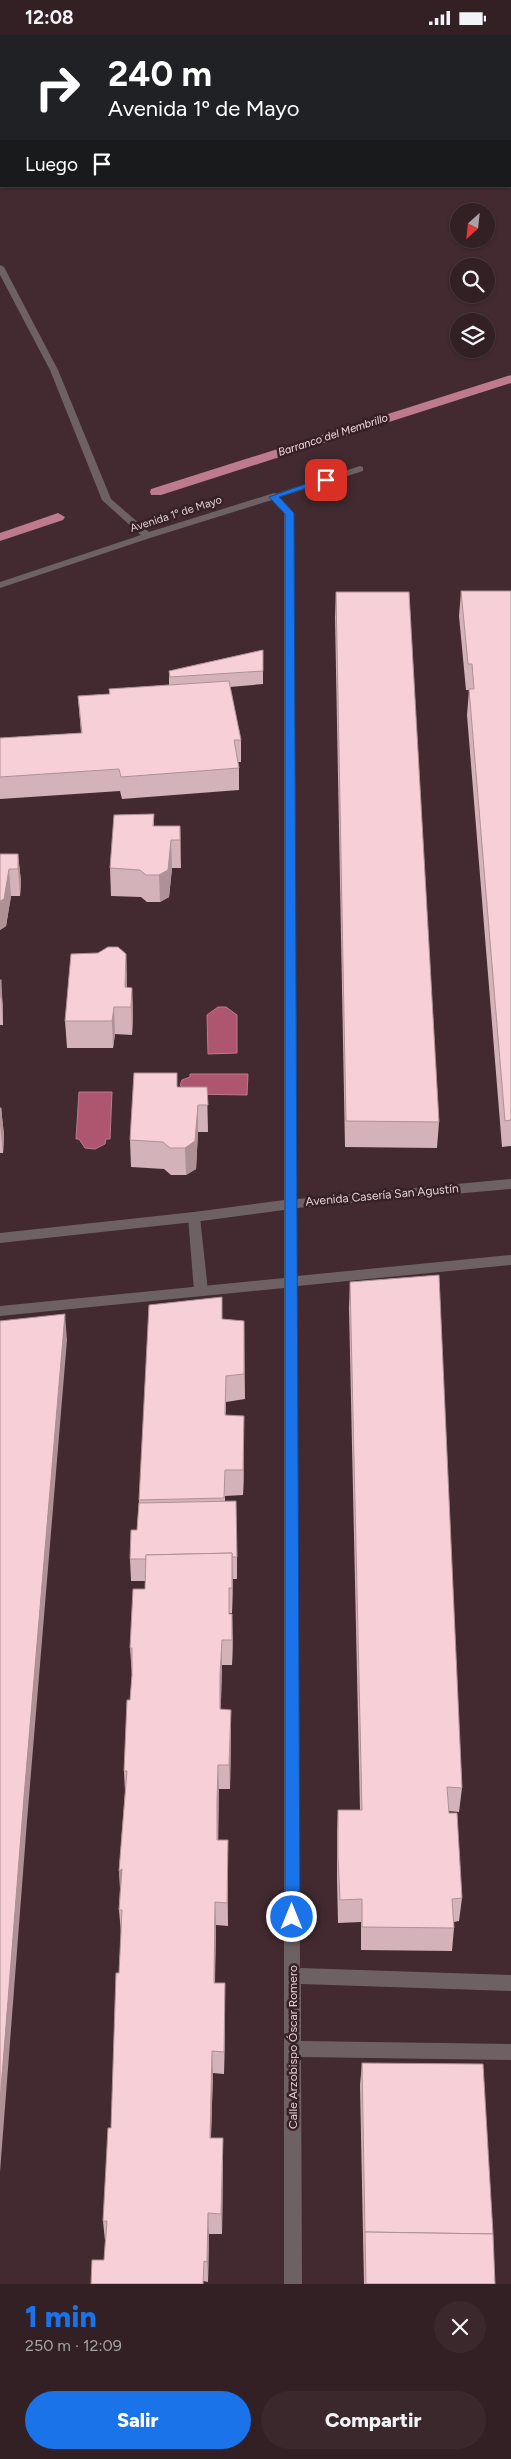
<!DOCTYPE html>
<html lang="es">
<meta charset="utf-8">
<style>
:root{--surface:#322024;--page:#3a282c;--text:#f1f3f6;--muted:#a8a3a6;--line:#4d3e41;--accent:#1a73e8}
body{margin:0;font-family:Figtree,sans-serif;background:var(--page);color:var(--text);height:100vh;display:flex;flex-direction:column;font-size:19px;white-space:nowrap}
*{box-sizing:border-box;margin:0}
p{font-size:16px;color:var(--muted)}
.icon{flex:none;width:28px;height:28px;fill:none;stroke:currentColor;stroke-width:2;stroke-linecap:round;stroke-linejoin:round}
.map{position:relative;height:2249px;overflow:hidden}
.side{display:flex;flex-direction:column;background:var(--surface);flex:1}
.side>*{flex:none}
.banner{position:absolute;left:0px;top:0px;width:511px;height:152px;box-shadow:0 1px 4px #0004,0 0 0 1px var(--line);background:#202124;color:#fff;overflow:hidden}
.needle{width:32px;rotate:207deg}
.controls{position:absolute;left:450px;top:168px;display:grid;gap:10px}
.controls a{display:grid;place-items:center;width:45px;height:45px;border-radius:50%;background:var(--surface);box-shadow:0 1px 4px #0004,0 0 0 1px var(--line);font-size:25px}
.pin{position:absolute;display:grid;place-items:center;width:42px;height:42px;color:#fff;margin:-21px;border-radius:10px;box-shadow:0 2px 8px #0006}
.me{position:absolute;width:55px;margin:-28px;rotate:0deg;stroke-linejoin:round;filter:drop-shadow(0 0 4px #0008)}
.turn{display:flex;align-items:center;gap:18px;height:105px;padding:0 25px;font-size:22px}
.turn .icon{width:65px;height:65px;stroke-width:2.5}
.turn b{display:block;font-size:35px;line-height:42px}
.then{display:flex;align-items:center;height:48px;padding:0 25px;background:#0003;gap:10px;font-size:19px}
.round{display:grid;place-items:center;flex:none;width:52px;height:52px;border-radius:26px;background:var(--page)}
.overview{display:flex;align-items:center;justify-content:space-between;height:85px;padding:0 25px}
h1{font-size:30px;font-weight:800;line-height:38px;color:var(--accent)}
.button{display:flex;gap:10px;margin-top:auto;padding:10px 25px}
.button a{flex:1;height:58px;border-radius:30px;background:var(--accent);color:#fff;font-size:20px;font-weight:800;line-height:58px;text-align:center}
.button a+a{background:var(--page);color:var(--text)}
.status{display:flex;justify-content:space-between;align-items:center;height:35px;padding:0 25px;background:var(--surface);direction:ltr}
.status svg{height:14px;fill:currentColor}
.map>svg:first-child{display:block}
.water{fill:#ae566f;stroke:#bd7b8d}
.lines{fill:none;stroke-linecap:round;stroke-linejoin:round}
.stream{fill:#bd7b8d;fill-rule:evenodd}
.minor{fill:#6e6164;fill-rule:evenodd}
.tertiary{fill:#6e6164;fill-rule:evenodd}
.wall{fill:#d4b2b9}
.shaded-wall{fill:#ad9196}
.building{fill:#f7cfd7;stroke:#ad9196}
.route{fill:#1a73e8;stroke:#114b97}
.labels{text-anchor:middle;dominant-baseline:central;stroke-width:5;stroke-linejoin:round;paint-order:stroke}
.far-water-label{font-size:11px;font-style:italic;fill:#f5dbe1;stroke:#372126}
.far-street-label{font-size:11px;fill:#e0d1d4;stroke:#372126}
.street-label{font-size:12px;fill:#e0d1d4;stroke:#372126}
</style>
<div class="status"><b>12:08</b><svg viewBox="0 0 49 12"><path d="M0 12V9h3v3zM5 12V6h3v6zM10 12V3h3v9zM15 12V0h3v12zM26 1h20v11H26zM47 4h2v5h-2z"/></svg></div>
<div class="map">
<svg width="511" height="2249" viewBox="0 0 511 2249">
<rect width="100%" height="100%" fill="#422a30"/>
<g class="water">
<polygon points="218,972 226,972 237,980 237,1018 208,1019 207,980"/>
<polygon points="190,1039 248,1039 247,1060 189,1059 180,1050 182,1045 190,1042"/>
<polygon points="79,1057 112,1057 110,1104 106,1104 105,1109 95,1114 85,1113 79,1104 76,1104"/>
</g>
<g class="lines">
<g class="stream">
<polygon points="511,340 511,348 161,460 151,460 150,457 151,454"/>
<polygon points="58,478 65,482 63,485 0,506 0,498"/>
</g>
<g class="minor">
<polygon points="360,431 363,432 363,436 277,463 274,464 269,461"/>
<polygon points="147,498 152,501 150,503 0,553 0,547"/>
<polygon points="194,1177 199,1179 200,1182 208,1256 206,1260 196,1260 194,1256 188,1182 189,1179"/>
</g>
<polygon class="tertiary" points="0,230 4,232 58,335 111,464 149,497 274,458 277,459 294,478 297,1164 511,1144 511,1154 297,1173 297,1241 511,1220 511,1230 297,1251 300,1933 511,1940 511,1956 301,1949 301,2006 511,2009 511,2025 301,2022 302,2249 284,2249 284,1253 0,1281 0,1271 284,1243 284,1175 194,1187 0,1208 0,1198 194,1177 284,1165 284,478 272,465 150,503 144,503 102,465 50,335 0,240"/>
</g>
<g class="wall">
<polygon points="461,556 511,556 511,1111 502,1112 467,680 469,655 466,655 459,581"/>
<polygon points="336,557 439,1087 437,1113 345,1112 335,582"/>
<polygon points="263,615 263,649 230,652 241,705 241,727 238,727 239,733 239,755 122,764 120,756 0,764 0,703 81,698 78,661 109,659 109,654 169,650 169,636"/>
<polygon points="154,779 154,791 180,791 181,833 172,833 169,862 160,867 147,867 141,862 111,861 110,833"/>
<polygon points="0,819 18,819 21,847 20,861 11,861 6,891 0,895"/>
<polygon points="126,919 127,953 132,953 133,981 132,1000 115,999 113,1013 67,1013 65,986"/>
<polygon points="0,945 3,973 3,990 0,990"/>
<polygon points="177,1052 207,1052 208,1097 198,1097 196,1134 186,1140 171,1140 164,1134 131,1132 130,1105"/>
<polygon points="0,1073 1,1073 4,1100 3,1118 0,1118"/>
<polygon points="350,1247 462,1753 459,1777 448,1776 462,1863 459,1886 454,1887 454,1893 452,1916 361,1915 361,1887 338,1888 337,1844 337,1798 338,1775 360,1775 349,1273"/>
<polygon points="222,1284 244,1286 245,1364 226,1367 226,1380 244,1436 243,1460 225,1461 225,1467 237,1522 237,1544 233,1544 232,1578 229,1578 233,1604 232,1630 222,1630 221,1665 220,1674 231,1699 230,1754 219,1754 218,1790 218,1805 228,1829 228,1891 216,1890 215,1948 225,1970 224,2039 213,2038 211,2103 223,2103 223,2125 222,2199 209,2199 208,2247 104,2225 105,2206 103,2186 111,2093 121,1898 119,1875 120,1854 119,1836 125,1757 124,1736 130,1665 132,1640 130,1613 145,1554 145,1546 131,1546 130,1524 137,1495 139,1465"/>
<polygon points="362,2028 495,2249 364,2249 360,2050"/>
</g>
<g class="shaded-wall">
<polygon points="180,791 181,818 181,833 180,805"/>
<polygon points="171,805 172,833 169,862 160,867 159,840"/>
<polygon points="18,819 21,847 20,861 18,834"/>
<polygon points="9,834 11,861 6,891 0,895 0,866"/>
<polygon points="126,919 127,946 127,972 125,952"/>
<polygon points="1,945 3,973 3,990 1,962"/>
<polygon points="132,953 133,981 132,1000 131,972"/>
<polygon points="114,972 115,999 113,1013 112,986"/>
<polygon points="198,1070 198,1097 196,1134 186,1140 185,1113"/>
<polygon points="1,1073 4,1100 3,1118 0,1090"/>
<polygon points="65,1279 67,1305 27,1786 0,2137 0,2067 24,1762"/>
<polygon points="226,1341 226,1367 225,1406 225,1380"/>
<polygon points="244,1381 244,1436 243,1460 243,1435"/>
<polygon points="232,1518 233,1544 232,1578"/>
<polygon points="232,1579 233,1604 232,1630"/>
<polygon points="222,1605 222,1630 220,1699 220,1640"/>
<polygon points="231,1675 231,1699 230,1754 229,1730"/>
<polygon points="218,1730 219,1754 218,1829 217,1767"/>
<polygon points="228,1805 228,1891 227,1868"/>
<polygon points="122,1834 121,1859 119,1836"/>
<polygon points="215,1867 216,1890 214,1970 214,1948"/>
<polygon points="225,1948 225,2003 224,2039 224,2017"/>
<polygon points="212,2016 213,2038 210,2124 210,2103"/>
<polygon points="223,2103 223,2125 222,2199 221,2179"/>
<polygon points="208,2178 209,2199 208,2247 207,2227"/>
</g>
<g class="building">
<polygon points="461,556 511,556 511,1085 505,1086 469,654 474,654 472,629 468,629"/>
<polygon points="336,557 409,557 439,1087 346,1086"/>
<polygon points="263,615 263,636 170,642 169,636"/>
<polygon points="229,646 241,705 234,705 239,733 121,742 119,734 0,742 0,703 82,698 78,661 110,659 109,654"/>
<polygon points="154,779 153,791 180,791 180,805 171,805 168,835 159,840 146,840 140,835 110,833 114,780"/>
<polygon points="0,819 18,819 18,834 9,834 4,864 0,866"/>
<polygon points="108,912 118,912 126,919 125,952 132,953 131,972 114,972 112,986 65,986 71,919 98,918"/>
<rect x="0" y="945" width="1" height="17"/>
<polygon points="134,1038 177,1038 177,1052 207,1052 208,1070 198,1070 195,1106 185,1113 170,1113 163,1107 130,1105"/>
<polygon points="0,1073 1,1073 0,1090"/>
<polygon points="439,1240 462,1753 447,1752 449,1778 457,1778 462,1863 452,1864 454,1893 362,1892 362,1864 340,1865 338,1821 338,1775 362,1775 350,1247"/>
<polygon points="222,1262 222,1284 244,1286 244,1339 226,1341 225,1380 244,1381 243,1435 225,1435 224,1463 139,1465 149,1270"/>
<polygon points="65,1279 24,1762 0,2067 0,1286"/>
<polygon points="236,1466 237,1522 232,1522 232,1518 146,1520 146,1524 130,1524 131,1495 137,1495 139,1468"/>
<polygon points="232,1518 232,1553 229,1553 229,1579 232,1579 232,1605 222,1605 220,1640 220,1674 231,1675 229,1730 218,1730 217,1767 217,1805 228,1805 227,1868 215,1867 214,1948 225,1948 224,2017 212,2016 210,2103 223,2103 221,2179 208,2178 207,2227 204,2226 203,2249 91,2249 92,2225 104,2225 107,2186 103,2186 108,2093 111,2093 116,1938 119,1938 122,1875 119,1875 122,1834 119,1836 127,1736 124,1736 127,1665 130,1665 132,1640 132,1613 130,1613 133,1554 145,1554 146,1520"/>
<polygon points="362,2028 483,2029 493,2199 365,2197 365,2198"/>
<polygon points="365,2197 493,2199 495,2249 366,2249"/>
</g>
<polygon class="route" points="323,443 330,445 279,462 294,478 300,1882 298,1887 292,1889 287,1887 285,1882 285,479 269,462"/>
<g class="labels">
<g class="far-water-label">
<text transform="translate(333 400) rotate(-18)">Barranco del Membrillo</text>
</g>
<g class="far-street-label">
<text transform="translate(176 479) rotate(-18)">Avenida 1º de Mayo</text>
</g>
<g class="street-label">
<text transform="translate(382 1160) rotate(-5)">Avenida Casería San Agustín</text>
<text transform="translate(293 2012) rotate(-90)">Calle Arzobispo Óscar Romero</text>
</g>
</g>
</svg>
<div class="controls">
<a><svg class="needle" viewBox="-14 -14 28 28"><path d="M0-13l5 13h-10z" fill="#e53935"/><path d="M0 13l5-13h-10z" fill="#a8a3a6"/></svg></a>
<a><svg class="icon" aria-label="search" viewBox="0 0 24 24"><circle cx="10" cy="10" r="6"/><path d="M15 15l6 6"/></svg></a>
<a><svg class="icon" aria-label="layers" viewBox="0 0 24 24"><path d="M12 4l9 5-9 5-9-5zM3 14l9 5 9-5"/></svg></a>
</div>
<div class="pin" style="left:326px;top:445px;background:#d93025"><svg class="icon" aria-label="arrive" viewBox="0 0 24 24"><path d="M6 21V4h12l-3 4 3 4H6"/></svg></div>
<svg class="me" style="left:292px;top:1882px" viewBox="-20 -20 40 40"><circle r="17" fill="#1a73e8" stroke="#fff" stroke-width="3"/><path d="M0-11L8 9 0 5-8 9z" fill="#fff"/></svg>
<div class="banner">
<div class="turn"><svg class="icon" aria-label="right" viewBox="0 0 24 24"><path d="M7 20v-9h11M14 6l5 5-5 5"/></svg><div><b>240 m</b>Avenida 1º de Mayo</div></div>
<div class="then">Luego<svg class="icon" aria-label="arrive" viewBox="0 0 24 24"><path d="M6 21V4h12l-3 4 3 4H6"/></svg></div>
</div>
</div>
<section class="side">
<div class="overview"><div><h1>1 min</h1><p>250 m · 12:09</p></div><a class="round"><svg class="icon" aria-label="close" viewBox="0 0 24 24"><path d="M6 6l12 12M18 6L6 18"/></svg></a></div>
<div class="button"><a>Salir</a><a>Compartir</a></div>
</section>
